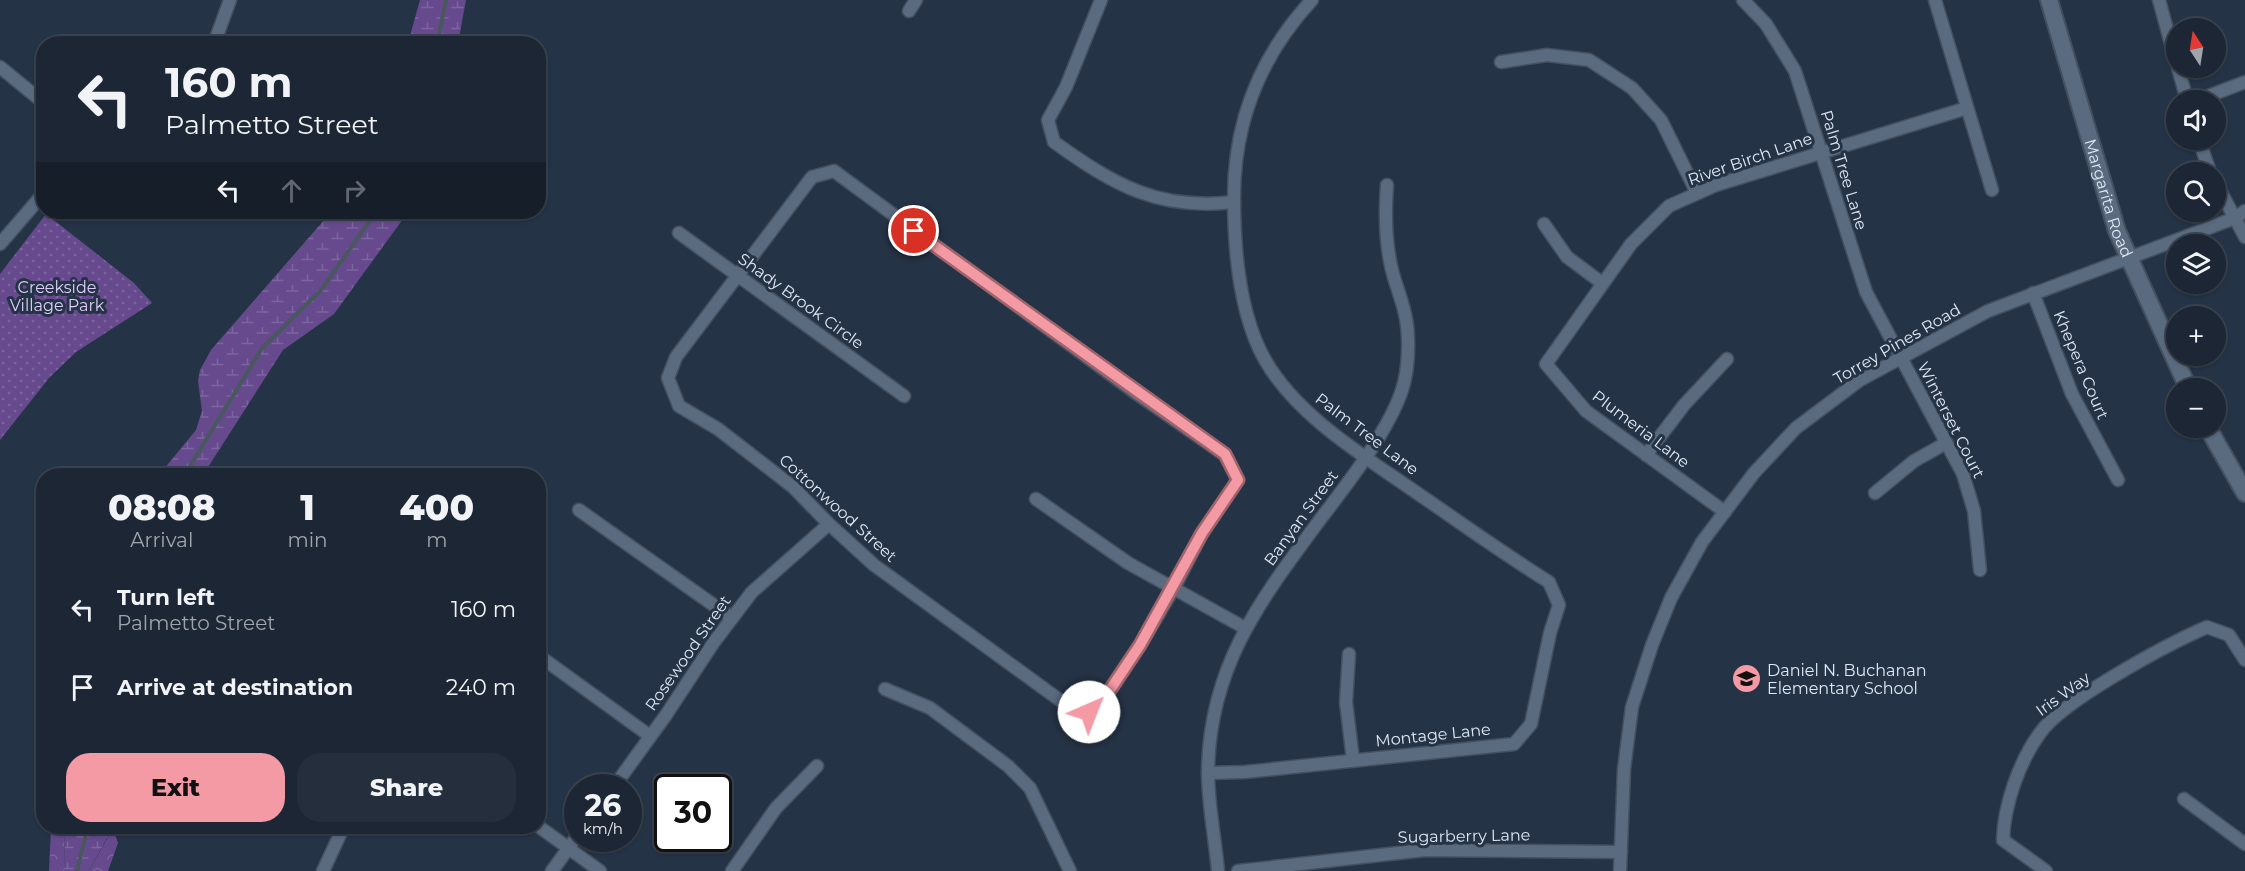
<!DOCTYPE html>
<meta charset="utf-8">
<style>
:root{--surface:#1c2634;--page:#252e3c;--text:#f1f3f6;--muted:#a0a5ac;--line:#3a434f;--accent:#f49aa4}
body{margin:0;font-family:Montserrat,sans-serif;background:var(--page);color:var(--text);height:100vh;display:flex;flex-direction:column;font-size:22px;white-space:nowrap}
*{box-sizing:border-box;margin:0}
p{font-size:20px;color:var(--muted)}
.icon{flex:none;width:33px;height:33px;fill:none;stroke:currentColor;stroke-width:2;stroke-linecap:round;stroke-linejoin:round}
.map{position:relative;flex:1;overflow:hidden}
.side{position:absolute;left:36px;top:468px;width:510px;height:366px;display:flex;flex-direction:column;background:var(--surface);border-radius:24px;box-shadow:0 2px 4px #0004,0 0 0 2px var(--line)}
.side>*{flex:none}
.hud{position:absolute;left:36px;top:36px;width:510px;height:183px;border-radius:24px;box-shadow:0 2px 4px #0004,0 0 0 2px var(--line);background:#1c2634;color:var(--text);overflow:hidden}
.needle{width:39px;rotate:348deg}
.tools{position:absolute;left:2166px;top:18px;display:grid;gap:12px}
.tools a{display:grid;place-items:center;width:60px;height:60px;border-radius:50%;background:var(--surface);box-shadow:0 2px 4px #0004,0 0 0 2px var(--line);font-size:30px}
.speed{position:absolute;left:564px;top:774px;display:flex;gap:12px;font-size:30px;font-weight:700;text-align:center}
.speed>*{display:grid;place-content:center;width:78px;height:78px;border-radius:50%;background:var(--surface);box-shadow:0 2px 4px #0004,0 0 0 2px var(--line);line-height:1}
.speed small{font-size:15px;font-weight:400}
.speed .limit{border:3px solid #111;border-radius:9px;background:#fff;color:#111}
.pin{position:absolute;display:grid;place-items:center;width:51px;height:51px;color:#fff;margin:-26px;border:3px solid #fff;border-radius:50%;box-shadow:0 2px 6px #0007}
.me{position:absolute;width:66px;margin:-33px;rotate:44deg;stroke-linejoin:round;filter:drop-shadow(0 0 4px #0008)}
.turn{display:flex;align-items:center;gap:21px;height:126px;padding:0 30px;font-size:27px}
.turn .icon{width:78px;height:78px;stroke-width:2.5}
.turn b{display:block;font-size:42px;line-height:51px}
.lanes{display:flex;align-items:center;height:57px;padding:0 30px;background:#0003;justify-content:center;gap:30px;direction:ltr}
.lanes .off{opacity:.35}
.eta{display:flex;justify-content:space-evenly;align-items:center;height:102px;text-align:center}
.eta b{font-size:36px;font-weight:800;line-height:42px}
.cta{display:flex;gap:12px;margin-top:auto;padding:12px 30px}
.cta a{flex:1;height:69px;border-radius:24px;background:var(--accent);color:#111;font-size:24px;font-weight:800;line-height:69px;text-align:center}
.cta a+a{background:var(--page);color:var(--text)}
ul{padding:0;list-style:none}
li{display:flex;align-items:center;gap:18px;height:78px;padding:0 30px}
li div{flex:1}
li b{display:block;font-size:22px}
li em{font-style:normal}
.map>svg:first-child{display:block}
.grass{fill:url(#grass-dots)}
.forest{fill:url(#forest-crowns)}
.wetland{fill:url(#wetland-marsh)}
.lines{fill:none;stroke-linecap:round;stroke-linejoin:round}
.stream{stroke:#48585e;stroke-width:4}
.minor-casing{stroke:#445060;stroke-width:15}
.secondary-casing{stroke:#445060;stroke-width:20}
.minor{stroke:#5a6a7f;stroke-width:12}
.secondary{stroke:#5a6a7f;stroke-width:16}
.route-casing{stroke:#9f646b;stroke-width:15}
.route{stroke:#f49aa4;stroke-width:10}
.labels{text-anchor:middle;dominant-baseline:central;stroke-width:6;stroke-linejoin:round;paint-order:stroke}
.street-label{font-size:16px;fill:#dfe8f4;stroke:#253346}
.park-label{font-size:16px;fill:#decdfa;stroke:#253346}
.poi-label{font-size:16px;fill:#dfe8f4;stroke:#253346;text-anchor:start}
</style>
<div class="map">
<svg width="2245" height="871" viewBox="0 0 2245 871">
<defs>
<pattern id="grass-dots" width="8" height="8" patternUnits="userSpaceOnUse" patternTransform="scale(1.5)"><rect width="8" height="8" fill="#674a8e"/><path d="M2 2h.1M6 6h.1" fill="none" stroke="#7c649e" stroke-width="1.8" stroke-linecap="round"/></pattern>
<pattern id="forest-crowns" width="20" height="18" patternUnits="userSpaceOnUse" patternTransform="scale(1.5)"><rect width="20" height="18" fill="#674a8e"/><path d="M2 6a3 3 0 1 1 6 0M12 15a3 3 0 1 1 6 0" fill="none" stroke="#7c649e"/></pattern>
<pattern id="wetland-marsh" width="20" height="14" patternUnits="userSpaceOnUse" patternTransform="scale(1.5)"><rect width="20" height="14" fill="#674a8e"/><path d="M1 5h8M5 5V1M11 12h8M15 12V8" fill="none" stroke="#7c649e"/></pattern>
</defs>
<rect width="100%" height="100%" fill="#253346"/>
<polygon class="grass" points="46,214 134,283 152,303 76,352 49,378 0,440 0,274"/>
<g class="forest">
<polygon points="51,827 65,827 64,871 49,871"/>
<polygon points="113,828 118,843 108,871 89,871"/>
</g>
<g class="wetland">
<polygon points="420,0 466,0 458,43 408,43"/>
<polygon points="331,212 408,212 334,314 283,350 203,475 159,475 196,430 202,411 198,381 200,370 211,350"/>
<polygon points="65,827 113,827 89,871 64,871"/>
</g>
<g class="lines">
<g class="stream">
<polyline points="437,44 446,0"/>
<polyline points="184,476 262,348 321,290 376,212"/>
<polyline points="77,871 88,826"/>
</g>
<defs>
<g id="minor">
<path d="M1101,0L1066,87L1048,120L1054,142C1114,185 1159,211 1234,202"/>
<polyline points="1743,0 1766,24 1795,71 1866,292 1963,474 1974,511 1980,570"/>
<polyline points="1935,0 1992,190"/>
<polyline points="2159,0 2176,62"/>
<polyline points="909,11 916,0"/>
<polyline points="214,44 230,0"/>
<polyline points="1501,62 1547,55 1589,60 1632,88 1661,120 1697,193"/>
<polyline points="0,67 44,103"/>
<polyline points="2178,68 2187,100"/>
<polyline points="2198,100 2245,82"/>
<polyline points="2199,140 2210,172"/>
<polygon points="834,171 1133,391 1225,455 1238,480 1202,533 1174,588 1140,645 1106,696 1089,713 1061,701 874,565 829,524 793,487 718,429 679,406 668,378 676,357 812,177"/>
<polyline points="2216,183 2245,237"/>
<polyline points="1544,224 1567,257 1602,283"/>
<polyline points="679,233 904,396"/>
<polyline points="0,244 44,193"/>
<polyline points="2033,293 2072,394 2118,480"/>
<polyline points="1646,455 1684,405 1727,359"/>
<polyline points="1875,493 1914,461 1946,443"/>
<polyline points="1036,499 1128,563 1245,628"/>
<polyline points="579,510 732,618"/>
<polyline points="1725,512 1586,411 1546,364 1631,244 1669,206 1716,185 1967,108"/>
<polyline points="1349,654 1346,702 1353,760"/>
<polyline points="538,655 650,736"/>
<polyline points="885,689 930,708 1008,766 1030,788 1070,871"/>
<path d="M1208,773L1245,772L1514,744L1531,724L1550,633L1559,605L1549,582C1504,554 1461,523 1417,493C1364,456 1298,417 1265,360C1239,314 1234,248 1234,197C1234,121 1261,55 1312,0"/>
<polyline points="613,788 666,715 714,642 752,592 829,524"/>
<polyline points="2184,799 2245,844"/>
<polyline points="538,826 600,871"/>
<polyline points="323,871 344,826"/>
<polyline points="552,871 578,835"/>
<polyline points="732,871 776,808 817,766"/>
<path d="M1218,871C1215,838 1208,804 1208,772C1209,665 1262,598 1322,517C1348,483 1389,430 1402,390C1409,369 1410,336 1405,314C1401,296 1393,279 1390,261C1385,235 1385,212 1387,185"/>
<polyline points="1238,871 1425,850 1621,852"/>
<polyline points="1620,871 1624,769 1632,707 1652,645 1671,598 1702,542 1754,473 1796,428 1860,380 1988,311 2235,218 2245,211"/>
<path d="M2046,871L2003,840C2004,805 2019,762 2040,733C2063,700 2168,644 2207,627L2229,635L2245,660"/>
</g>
<g id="secondary">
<path id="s1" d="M2049,0L2117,231L2188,388"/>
<polyline points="2208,428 2245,493"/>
</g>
</defs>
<use href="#minor" class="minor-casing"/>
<use href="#secondary" class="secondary-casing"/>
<use href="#minor" class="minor"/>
<use href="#secondary" class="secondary"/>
</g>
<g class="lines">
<defs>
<polyline id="route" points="914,231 1225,454 1238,480 1202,533 1140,645 1106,696 1089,712"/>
</defs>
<use href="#route" class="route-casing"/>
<use href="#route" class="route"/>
</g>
<defs>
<symbol id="school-disc" viewBox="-11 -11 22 22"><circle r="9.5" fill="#f49aa4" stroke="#253346"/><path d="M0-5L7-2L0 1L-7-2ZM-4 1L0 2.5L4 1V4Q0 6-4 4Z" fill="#111"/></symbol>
</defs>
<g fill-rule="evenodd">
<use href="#school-disc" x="1730" y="662" width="33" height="33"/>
</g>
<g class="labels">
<g class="street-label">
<text transform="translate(1750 159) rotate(-19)">River Birch Lane</text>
<text transform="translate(1844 170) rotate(73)">Palm Tree Lane</text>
<text stroke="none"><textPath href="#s1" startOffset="207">Margarita Road</textPath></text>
<text transform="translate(801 301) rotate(36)">Shady Brook Circle</text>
<text transform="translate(1897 344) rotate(-30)">Torrey Pines Road</text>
<text transform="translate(2081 365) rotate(67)">Khepera Court</text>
<text transform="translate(1951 420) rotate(63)">Winterset Court</text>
<text transform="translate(1641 429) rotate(37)">Plumeria Lane</text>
<text transform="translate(1367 434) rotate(37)">Palm Tree Lane</text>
<text transform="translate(838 508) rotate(42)">Cottonwood Street</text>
<text transform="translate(1301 518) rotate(-54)">Banyan Street</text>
<text transform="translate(688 653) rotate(-55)">Rosewood Street</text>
<text transform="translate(2063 694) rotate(-36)">Iris Way</text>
<text transform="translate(1433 735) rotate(-6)">Montage Lane</text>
<text transform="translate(1464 836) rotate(-1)">Sugarberry Lane</text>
</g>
<g class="park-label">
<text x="57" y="287">Creekside<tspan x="57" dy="18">Village Park</tspan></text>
</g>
<g class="poi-label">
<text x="1767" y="670">Daniel N. Buchanan<tspan x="1767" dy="18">Elementary School</tspan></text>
</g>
</g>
</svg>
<div class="tools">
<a><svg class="needle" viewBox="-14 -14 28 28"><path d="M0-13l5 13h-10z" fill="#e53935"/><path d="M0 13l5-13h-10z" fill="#a0a5ac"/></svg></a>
<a><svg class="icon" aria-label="sound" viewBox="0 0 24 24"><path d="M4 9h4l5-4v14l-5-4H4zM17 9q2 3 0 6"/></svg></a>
<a><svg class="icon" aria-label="search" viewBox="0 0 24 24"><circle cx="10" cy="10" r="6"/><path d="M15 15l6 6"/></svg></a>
<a><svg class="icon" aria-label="layers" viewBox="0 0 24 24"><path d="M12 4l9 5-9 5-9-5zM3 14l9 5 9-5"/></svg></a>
<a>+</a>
<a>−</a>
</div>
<div class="speed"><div>26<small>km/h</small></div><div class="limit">30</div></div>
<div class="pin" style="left:914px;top:231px;background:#d93025"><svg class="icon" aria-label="arrive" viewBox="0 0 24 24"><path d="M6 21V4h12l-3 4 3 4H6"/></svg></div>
<svg class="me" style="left:1089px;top:712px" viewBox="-20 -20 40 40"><circle r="19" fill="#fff"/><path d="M0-13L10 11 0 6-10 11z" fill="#f49aa4"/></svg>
<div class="hud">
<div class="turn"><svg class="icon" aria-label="left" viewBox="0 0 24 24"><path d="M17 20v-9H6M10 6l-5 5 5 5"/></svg><div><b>160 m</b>Palmetto Street</div></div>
<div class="lanes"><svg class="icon" aria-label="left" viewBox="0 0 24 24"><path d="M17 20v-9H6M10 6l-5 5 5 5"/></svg><svg class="icon off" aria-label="ahead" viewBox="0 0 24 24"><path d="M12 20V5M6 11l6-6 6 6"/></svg><svg class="icon off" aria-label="right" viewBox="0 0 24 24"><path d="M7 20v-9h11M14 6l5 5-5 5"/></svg></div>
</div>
<section class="side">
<div class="eta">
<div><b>08:08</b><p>Arrival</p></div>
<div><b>1</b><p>min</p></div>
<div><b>400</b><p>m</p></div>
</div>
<ul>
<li><svg class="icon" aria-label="left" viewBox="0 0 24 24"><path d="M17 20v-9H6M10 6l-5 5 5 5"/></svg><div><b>Turn left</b><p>Palmetto Street</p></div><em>160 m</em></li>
<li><svg class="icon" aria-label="arrive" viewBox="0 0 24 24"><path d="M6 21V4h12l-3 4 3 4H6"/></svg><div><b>Arrive at destination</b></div><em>240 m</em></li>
</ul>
<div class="cta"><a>Exit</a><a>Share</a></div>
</section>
</div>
